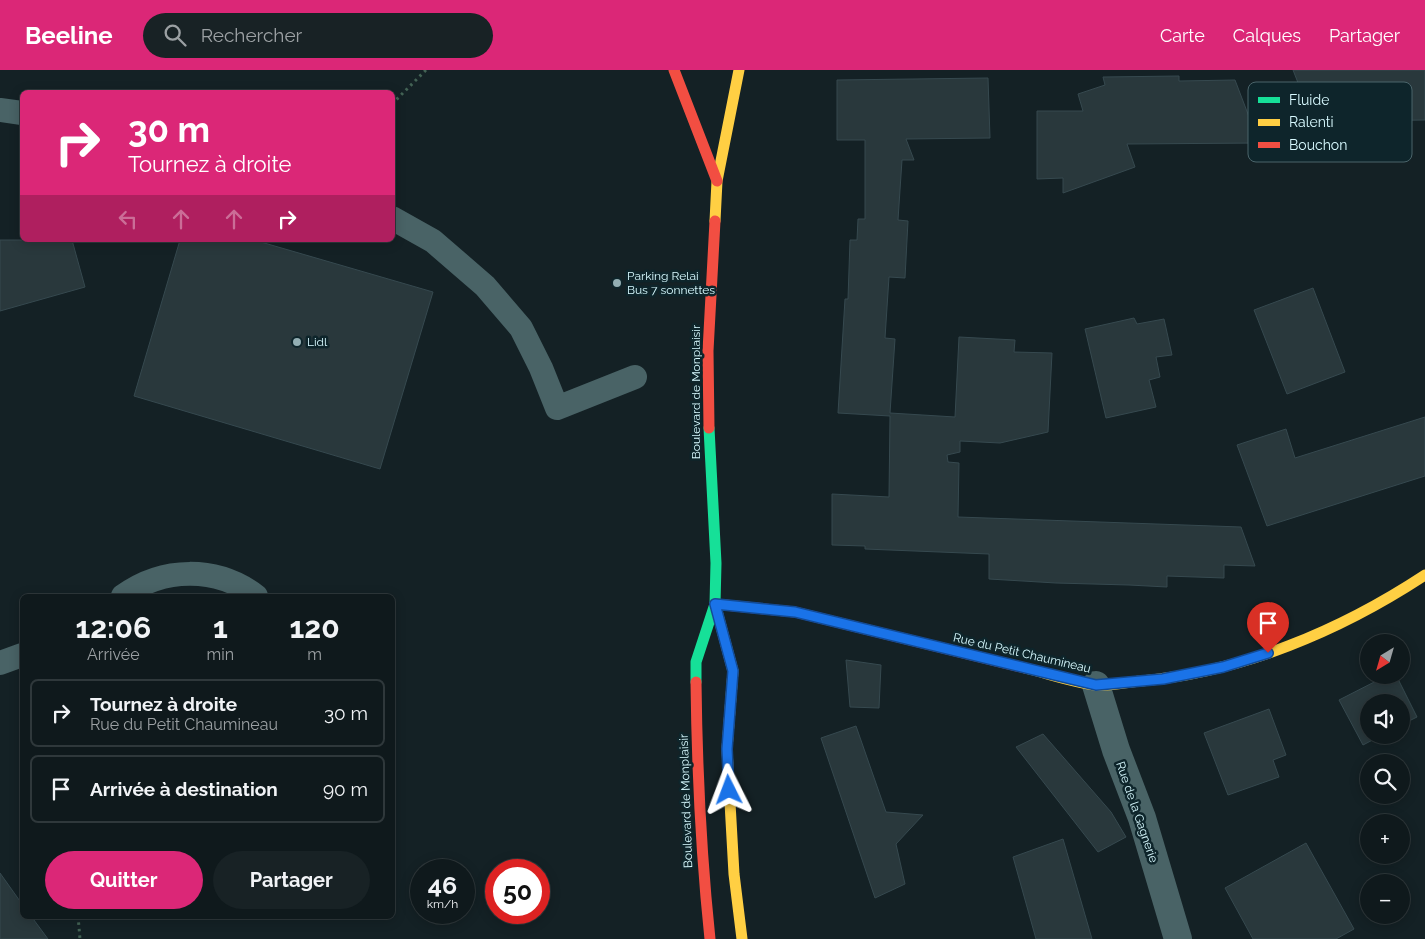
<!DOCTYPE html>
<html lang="fr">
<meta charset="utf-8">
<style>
:root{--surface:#0f191c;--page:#182225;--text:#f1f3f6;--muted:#9ba0a3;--line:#2f383b;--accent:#db2777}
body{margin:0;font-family:Raleway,sans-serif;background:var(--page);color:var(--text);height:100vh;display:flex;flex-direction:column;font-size:19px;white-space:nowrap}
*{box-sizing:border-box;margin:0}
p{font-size:16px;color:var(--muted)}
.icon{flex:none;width:28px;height:28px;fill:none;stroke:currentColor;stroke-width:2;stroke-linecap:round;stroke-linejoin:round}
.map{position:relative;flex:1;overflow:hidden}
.details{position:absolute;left:20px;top:524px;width:375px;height:325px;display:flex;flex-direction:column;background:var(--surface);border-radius:8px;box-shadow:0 2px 12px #0003,0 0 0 1px var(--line)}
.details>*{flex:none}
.hud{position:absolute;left:20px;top:20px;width:375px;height:152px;border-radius:8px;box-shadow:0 2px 12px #0003,0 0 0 1px var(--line);background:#db2777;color:#fff;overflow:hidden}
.needle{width:32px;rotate:217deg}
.buttons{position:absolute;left:1360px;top:564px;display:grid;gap:10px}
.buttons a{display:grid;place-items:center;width:50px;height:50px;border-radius:50%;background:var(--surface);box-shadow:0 2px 12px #0003,0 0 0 1px var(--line);font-size:25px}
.speed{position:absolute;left:410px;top:789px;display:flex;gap:10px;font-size:25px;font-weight:700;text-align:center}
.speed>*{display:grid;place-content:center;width:65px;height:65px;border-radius:50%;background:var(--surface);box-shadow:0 2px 12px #0003,0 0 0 1px var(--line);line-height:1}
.speed small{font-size:12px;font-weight:400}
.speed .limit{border:8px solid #d22;background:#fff;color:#111}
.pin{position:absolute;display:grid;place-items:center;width:42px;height:42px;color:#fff;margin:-51px -21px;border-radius:50% 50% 50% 0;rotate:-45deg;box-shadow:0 0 5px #0007}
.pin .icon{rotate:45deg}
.me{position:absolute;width:55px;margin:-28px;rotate:357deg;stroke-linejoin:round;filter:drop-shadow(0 0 4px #0008)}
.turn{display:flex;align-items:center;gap:18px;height:105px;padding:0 25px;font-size:22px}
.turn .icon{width:65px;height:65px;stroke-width:2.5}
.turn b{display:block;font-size:35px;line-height:42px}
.lanes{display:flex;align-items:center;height:48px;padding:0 25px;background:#0003;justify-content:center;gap:25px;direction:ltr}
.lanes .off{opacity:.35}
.eta{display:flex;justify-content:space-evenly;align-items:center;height:85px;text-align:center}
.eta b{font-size:30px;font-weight:700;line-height:35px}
.button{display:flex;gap:10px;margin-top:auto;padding:10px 25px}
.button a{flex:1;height:58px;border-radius:30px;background:var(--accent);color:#fff;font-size:20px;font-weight:700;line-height:58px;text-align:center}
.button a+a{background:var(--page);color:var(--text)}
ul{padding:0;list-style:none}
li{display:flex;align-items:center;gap:15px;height:68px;margin:0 10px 8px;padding:0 15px;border:2px solid var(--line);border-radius:8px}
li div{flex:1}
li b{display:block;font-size:19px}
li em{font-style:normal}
header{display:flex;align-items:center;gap:30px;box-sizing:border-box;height:70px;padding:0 25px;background:var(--accent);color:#fff}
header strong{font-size:24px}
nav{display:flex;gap:28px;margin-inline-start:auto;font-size:18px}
.search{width:350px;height:45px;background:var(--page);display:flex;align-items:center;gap:12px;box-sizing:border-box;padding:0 18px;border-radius:28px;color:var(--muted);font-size:19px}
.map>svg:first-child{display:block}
.building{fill:#29383c;stroke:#36494f}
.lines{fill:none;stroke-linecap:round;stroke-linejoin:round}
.path{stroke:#436355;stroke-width:3;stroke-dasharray:2.5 4;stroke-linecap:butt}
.lane{stroke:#496366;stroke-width:24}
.street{stroke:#496366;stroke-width:28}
.fast{stroke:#16e098;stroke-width:11}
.slow{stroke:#ffcf43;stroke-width:11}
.jam{stroke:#f24e42;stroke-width:11}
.route-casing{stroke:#114b97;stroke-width:12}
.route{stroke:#1a73e8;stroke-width:9}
.poi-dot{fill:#93aeb3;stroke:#0e252b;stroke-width:2}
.labels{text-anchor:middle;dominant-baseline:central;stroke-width:5;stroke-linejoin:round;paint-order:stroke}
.poi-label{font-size:12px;fill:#d8faff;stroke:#0e252b;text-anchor:start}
.street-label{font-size:12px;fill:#d8faff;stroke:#0e252b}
.key{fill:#0e252b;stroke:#4b656b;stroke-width:1}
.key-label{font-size:14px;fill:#d8faff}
</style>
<header>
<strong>Beeline</strong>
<div class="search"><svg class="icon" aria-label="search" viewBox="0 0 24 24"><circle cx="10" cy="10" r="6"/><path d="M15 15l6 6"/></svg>Rechercher</div>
<nav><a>Carte</a><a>Calques</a><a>Partager</a></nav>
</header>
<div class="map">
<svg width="1425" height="869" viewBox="0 0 1425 869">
<rect width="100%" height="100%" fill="#142125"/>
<g class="building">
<polygon points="1293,0 1425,0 1425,50 1350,51 1356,81 1328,89"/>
<polygon points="1179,6 1179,11 1235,10 1259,73 1127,74 1135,97 1063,123 1063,108 1037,109 1037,41 1083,41 1078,24 1105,15 1103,7"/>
<polygon points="988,8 990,68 906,69 914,90 902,90 898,150 908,151 905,208 889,207 885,268 895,269 890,343 955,347 959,267 1015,270 1014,282 1052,283 1048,362 1000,373 960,371 960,382 947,385 948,392 959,393 958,447 1241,457 1255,496 1224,495 1224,508 1167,506 1167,517 1129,515 1056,513 989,509 989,484 865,479 865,476 832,475 832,424 889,427 890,346 838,343 845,229 848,229 850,170 857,170 858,149 865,149 865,70 837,70 837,10"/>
<polygon points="0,170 72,170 85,217 0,241"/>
<polygon points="180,170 254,170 433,222 380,399 134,326"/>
<polygon points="1313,218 1345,302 1287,324 1254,240"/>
<polygon points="1134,248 1137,254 1164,249 1172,285 1156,287 1160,307 1149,310 1156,337 1106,348 1085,259"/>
<polygon points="1425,347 1425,406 1267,456 1237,375 1286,359 1295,388"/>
<polygon points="846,590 881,595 879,638 850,637"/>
<polygon points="1388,605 1396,605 1417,647 1401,655 1401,632 1369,632 1369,665 1382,665 1363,675 1339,630"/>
<polygon points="1269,639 1286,685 1273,690 1279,707 1228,725 1204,663"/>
<polygon points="856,656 886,742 923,745 896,774 905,814 875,828 821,668"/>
<polygon points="1043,664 1111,742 1126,767 1098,782 1016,677"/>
<polygon points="1063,769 1092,869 1036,869 1013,787"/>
<polygon points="1306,773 1354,859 1336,869 1253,869 1225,818"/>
<polygon points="0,803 22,834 22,846 31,846 48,869 0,869"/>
</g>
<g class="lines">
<g class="path">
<polyline points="392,34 426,0"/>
<polyline points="78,846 80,869"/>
</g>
<g class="lane">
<polyline points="0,40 22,43"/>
<polyline points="392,148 433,171 485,216 521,258 541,298 557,338 635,307"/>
<path d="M123,526C163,497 216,496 256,526"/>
<polyline points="0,593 22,585"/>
</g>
<polyline class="street" points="1096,615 1116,680 1142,748 1178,869"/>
<polyline class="fast" points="696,612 696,592 715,534 716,493 709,358"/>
<g class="slow">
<polyline points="715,151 717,111 739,0"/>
<polyline points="715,534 733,601 727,679 734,804 742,869"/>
<path d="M1025,598C1046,603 1075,613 1095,615C1110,616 1126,612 1141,611C1242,602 1340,561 1425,505"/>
</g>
<g class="jam">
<polyline points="674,0 717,111"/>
<polyline points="709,358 708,281 715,151"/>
<polyline points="715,534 795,542 1025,598"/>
<path d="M696,612C697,698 701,784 710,869"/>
</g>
</g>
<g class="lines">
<defs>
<polyline id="route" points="729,720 727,679 733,601 715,534 795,542 1096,615 1163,609 1223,597 1268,583"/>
</defs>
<use href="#route" class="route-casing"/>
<use href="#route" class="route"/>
</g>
<g class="poi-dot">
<circle cx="617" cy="213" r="5"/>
<circle cx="297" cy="272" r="5"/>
</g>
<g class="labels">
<g class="poi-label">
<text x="627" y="206">Parking Relai<tspan x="627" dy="14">Bus 7 sonnettes</tspan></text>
<text x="307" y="272">Lidl</text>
</g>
<g class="street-label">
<text transform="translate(696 322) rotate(-90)">Boulevard de Monplaisir</text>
<text transform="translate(1022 583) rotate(13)">Rue du Petit Chaumineau</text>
<text transform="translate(686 731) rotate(-92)">Boulevard de Monplaisir</text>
<text transform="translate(1137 742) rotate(71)">Rue de la Gagnerie</text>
</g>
</g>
<rect x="1248" y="12" width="164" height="80" rx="8" class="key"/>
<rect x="1258" y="27" width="22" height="6" fill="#16e098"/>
<rect x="1258" y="49" width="22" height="7" fill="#ffcf43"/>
<rect x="1258" y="72" width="22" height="6" fill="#f24e42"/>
<g class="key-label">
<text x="1289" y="35">Fluide</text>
<text x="1289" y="57">Ralenti</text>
<text x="1289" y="80">Bouchon</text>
</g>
</svg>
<div class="buttons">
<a><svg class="needle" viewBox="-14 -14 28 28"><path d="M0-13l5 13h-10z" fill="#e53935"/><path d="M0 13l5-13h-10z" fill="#9ba0a3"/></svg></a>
<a><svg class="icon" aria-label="sound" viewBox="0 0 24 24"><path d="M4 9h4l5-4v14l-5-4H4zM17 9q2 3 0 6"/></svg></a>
<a><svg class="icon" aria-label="search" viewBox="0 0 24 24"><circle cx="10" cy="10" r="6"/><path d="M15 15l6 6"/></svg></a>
<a>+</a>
<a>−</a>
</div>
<div class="speed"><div>46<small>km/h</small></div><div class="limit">50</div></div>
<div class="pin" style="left:1268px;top:583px;background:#d93025"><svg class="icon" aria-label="arrive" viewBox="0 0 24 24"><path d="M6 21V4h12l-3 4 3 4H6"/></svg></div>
<svg class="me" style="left:729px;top:720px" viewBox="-20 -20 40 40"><path d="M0-17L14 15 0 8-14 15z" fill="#1a73e8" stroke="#fff" stroke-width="4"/></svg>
<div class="hud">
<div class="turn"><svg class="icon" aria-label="right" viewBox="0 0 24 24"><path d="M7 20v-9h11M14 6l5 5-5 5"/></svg><div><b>30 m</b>Tournez à droite</div></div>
<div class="lanes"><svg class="icon off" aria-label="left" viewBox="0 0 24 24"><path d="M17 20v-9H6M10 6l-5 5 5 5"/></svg><svg class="icon off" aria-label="ahead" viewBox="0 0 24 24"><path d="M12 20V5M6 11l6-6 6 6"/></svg><svg class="icon off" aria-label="ahead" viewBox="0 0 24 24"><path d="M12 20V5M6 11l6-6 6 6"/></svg><svg class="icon" aria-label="right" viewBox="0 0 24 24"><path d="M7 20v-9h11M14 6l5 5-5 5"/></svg></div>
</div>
<section class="details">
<div class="eta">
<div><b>12:06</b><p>Arrivée</p></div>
<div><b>1</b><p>min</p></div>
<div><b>120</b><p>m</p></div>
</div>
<ul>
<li><svg class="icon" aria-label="right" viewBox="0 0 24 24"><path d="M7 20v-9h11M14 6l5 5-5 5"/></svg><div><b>Tournez à droite</b><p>Rue du Petit Chaumineau</p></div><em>30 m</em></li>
<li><svg class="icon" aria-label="arrive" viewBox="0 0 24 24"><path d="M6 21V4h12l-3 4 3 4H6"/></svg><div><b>Arrivée à destination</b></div><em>90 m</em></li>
</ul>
<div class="button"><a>Quitter</a><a>Partager</a></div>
</section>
</div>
